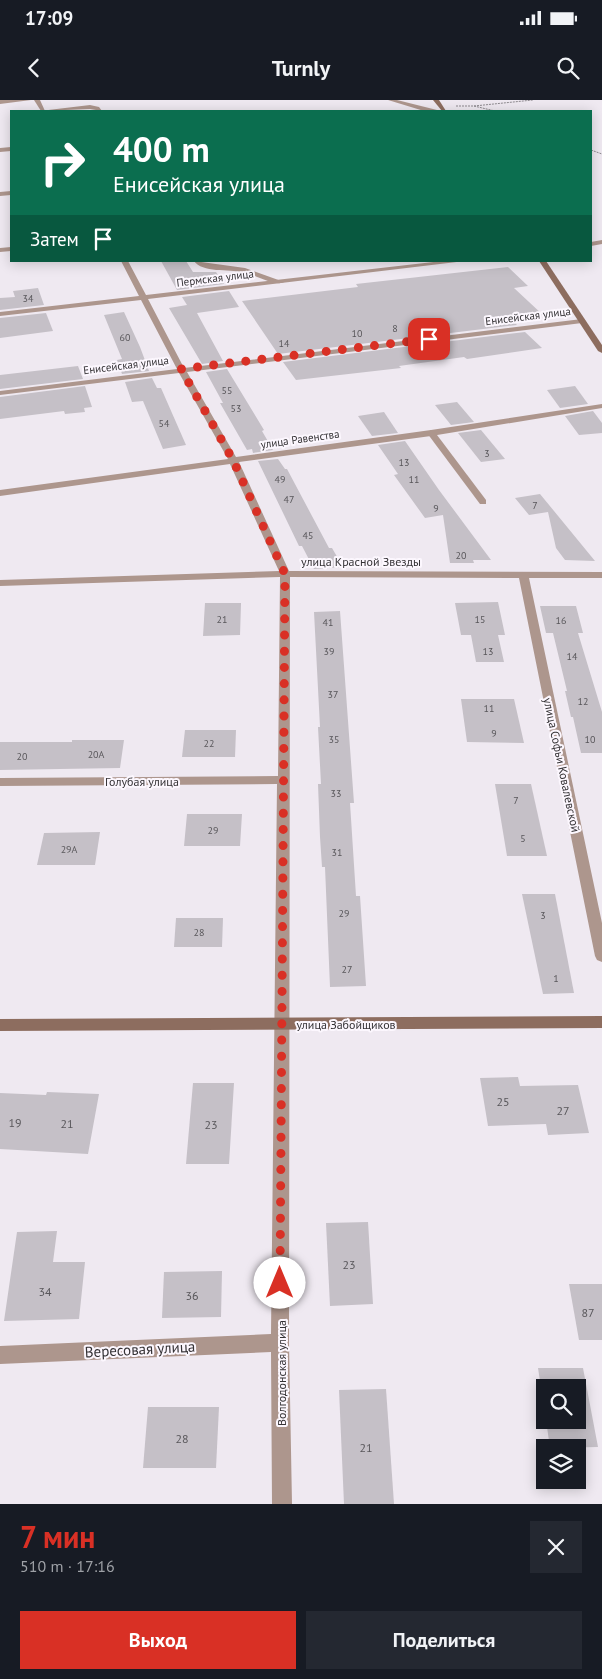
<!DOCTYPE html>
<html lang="ru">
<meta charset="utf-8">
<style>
:root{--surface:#171b24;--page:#242831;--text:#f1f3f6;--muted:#9ea1a6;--accent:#d93025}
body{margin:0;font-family:"PT Sans",sans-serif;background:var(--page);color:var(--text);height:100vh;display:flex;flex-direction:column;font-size:19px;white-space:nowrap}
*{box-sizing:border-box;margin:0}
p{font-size:16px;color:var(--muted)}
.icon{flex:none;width:28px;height:28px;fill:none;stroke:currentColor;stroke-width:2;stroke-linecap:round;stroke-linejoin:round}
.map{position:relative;height:1404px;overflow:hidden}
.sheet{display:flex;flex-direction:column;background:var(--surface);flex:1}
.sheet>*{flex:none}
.top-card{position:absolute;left:10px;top:10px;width:582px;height:152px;border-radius:0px;box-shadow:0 2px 12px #0003;background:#0b6e4f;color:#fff;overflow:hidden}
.fabs{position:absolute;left:536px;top:1279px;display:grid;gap:10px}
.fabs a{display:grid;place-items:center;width:50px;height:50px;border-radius:0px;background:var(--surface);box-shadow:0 2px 12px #0003;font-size:25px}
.pin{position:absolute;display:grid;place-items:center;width:42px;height:42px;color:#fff;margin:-21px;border-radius:10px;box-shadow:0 2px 8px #0006}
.me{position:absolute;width:55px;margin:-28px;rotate:0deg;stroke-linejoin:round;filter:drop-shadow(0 0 4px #0008)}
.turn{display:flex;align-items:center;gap:18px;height:105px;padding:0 20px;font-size:22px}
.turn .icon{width:65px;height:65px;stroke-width:2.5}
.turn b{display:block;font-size:35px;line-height:42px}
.then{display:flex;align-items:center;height:48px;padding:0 20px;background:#0003;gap:10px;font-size:19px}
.round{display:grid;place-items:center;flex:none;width:52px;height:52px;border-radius:0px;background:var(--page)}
.overview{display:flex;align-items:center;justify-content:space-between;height:85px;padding:0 20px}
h1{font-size:30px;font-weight:800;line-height:38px;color:var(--accent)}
.action{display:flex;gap:10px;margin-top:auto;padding:10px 20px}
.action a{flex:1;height:58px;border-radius:0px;background:var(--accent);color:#fff;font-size:20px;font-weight:800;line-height:58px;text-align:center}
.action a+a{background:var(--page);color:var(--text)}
.status{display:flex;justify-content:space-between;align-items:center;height:35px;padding:0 25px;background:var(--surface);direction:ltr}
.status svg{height:14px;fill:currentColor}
header{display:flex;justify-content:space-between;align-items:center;height:65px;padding:0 20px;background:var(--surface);font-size:22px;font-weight:800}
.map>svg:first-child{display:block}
.building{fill:#c5c0c7}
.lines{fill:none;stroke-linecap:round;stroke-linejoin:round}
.path{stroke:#8d898e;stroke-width:1;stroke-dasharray:2 1;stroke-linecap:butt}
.lane{fill:#ad968d;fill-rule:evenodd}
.street{fill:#ad968d;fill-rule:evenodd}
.secondary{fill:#8d6d5f;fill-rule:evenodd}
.route{stroke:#d93025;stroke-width:9;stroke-dasharray:0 16.2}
.labels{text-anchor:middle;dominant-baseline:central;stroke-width:4;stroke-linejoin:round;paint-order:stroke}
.number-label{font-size:10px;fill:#58565a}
.far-street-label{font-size:11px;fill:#343235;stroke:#fcf7fe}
.street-label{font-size:12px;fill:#343235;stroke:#fcf7fe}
.near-number-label{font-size:12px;fill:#58565a}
.near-street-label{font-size:15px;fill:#343235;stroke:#fcf7fe}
</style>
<div class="status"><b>17:09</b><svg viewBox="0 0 49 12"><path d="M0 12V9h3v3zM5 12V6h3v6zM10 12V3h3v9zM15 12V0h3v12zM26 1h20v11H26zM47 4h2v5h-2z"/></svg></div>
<header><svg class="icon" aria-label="back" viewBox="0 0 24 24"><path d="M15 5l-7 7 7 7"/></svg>Turnly<svg class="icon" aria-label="search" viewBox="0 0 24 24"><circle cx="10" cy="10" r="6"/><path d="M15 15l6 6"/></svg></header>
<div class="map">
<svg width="602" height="1404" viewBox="0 0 602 1404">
<rect width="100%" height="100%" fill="#efe9f1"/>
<g class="building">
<polygon points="161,161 186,161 193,172 216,172 224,184 177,190"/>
<polygon points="508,167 528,186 514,188 543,215 511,219 517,225 278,254 242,201 358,187 356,184"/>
<polygon points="38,188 44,205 0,210 0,198 15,197 13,191"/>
<polygon points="229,191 239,207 197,213 223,261 202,264 169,208 187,205 182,197"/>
<polygon points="124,212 140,247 149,271 122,274 117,260 122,259 104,215"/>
<polygon points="46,213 53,231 0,238 0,218"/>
<polygon points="525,232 542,248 467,259 464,257 399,266 401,268 296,280 283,262"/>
<polygon points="78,266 83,279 0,289 0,275"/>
<polygon points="227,269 264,330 262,331 273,350 253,353 252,349 247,350 220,303 223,303 206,272"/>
<polygon points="152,278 157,288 161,288 186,345 163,349 143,301 132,302 125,282"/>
<polygon points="85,286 92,307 84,308 85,312 65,314 64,311 0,319 0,297"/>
<polygon points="575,286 588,304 560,308 547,290"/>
<polygon points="457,302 474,322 451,325 435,305"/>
<polygon points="593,311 602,323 602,333 579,335 565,316"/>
<polygon points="384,312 398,333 372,336 358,316"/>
<polygon points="481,330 505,359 481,362 458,333"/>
<polygon points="405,341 439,390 491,460 473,460 474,463 450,463 443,415 425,418 394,375 398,374 378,345"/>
<polygon points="278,359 285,369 287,369 329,448 332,448 343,467 314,469 302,446 299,446 258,361"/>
<polygon points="540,394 554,411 595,461 565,460 556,448 548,412 529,415 515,398"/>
<polygon points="498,502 505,535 498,535 504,562 476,562 471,535 461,535 455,503"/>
<polygon points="205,503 241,503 240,535 203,536"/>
<polygon points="540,506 576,506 583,533 578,533 602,612 602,653 581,653 573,617 571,617 565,591 567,591 553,533 546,533"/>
<polygon points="340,511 354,703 350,703 356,796 360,796 366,886 330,887 325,767 322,767 320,737 318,684 321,684 318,627 320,627 314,512"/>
<polygon points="461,599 514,599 524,643 467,642"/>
<polygon points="185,630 236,630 235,657 182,657"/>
<polygon points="72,640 124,640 120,668 0,670 0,642 72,642"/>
<polygon points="495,684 531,684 547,756 507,756"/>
<polygon points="187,714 242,714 240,746 184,746"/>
<polygon points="100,732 95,765 37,765 44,733"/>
<polygon points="522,794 555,794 574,893 543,894"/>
<polygon points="176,818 223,818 222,847 174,847"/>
<polygon points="518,977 520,986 578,985 589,1033 548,1035 546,1024 488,1026 480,978"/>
<polygon points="193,983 234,983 229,1064 186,1064"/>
<polygon points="47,992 99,994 88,1054 0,1049 0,993 46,995"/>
<polygon points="368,1122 373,1204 330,1206 326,1123"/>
<polygon points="57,1131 53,1162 85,1162 79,1219 4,1221 17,1132"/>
<polygon points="222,1171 221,1217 162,1218 164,1172"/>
<polygon points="569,1184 602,1184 602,1240 579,1240"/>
<polygon points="538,1268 583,1268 598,1347 550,1348 546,1320 578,1320 578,1288 545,1288 545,1314"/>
<polygon points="386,1289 394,1404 344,1404 339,1290"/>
<polygon points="148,1307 219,1307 216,1368 143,1368"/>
</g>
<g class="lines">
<g class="path">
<polyline points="456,6 474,6 495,11"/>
<polyline points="474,6 533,0"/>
<polyline points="591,50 602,54"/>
</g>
<g class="lane">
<polygon points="388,0 397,0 441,11 424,11"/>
<polygon points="90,5 99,7 102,11 90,9 40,11"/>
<path d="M194,161L245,168L284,182C276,187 253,174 243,172C229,169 202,173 194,161Z"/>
<polygon points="431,330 434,331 486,400 486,404 480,404 427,333"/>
</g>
<g class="street">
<polygon points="0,0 31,0 0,4"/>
<polygon points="34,0 40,0 45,11 41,11"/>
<polygon points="11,47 11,51 0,52 0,48"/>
<polygon points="11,91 11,95 0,96 0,92"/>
<polygon points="602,140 602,144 591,146 591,142"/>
<polygon points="11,147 11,151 0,152 0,148"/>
<polygon points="121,161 128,161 146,195 442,161 465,161 148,199 184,268 582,219 586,221 582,223 187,272 236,357 431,330 602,304 602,308 431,336 239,362 289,471 602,472 602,478 529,478 602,823 602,862 597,860 595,856 519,478 290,477 289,1243 292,1404 272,1404 271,1252 0,1264 0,1246 271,1234 277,684 0,686 0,678 278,676 280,477 0,486 0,480 279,471 230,364 0,396 0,390 228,359 179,273 0,295 0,291 177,269 141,200 0,216 0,212 139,196"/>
</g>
<g class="secondary">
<polygon points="433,0 439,0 446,11 442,11"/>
<polygon points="539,161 546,161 602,245 602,253 598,251"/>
<polygon points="602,916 602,928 0,931 0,919"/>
</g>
</g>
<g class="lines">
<polyline class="route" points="280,1183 285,474 233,360 181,269 429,239"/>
</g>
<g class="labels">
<g class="number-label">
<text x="28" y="198">34</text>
<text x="395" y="228">8</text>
<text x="357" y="233">10</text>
<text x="125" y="237">60</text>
<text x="284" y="243">14</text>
<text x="227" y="290">55</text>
<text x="236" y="308">53</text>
<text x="164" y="323">54</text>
<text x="487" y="353">3</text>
<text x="404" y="362">13</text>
<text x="280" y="379">49</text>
<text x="414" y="379">11</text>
<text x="289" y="399">47</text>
<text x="535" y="405">7</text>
<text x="436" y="408">9</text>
<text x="308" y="435">45</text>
<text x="461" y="455">20</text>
<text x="222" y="519">21</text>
<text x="480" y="519">15</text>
<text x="561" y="520">16</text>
<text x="328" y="522">41</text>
<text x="329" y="551">39</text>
<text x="488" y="551">13</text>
<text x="572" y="556">14</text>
<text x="333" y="594">37</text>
<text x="583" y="601">12</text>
<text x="489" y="608">11</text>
<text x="494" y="633">9</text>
<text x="334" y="639">35</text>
<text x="590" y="639">10</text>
<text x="209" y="643">22</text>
<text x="96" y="654">20А</text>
<text x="22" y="656">20</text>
<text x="336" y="693">33</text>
<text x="516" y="700">7</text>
<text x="213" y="730">29</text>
<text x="523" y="738">5</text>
<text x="69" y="749">29А</text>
<text x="337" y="752">31</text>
<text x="344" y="813">29</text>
<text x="543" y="815">3</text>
<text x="199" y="832">28</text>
<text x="347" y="869">27</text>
<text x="556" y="878">1</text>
</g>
<g class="far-street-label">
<text transform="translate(215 178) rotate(-7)">Пермская улица</text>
<text transform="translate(528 216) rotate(-7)">Енисейская улица</text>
<text transform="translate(126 265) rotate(-7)">Енисейская улица</text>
<text transform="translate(300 339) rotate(-8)">улица Равенства</text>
</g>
<g class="street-label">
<text x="361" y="461">улица Красной Звезды</text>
<text transform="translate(562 665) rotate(78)">улица Софьи Ковалевской</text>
<text x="142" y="681">Голубая улица</text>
<text x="346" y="924">улица Забойщиков</text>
<text transform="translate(281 1273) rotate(-90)">Волгодонская улица</text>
</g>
<g class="near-number-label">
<text x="503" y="1001">25</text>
<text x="563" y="1010">27</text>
<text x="15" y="1022">19</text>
<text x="67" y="1023">21</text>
<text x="211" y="1024">23</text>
<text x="349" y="1164">23</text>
<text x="45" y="1191">34</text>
<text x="192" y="1195">36</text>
<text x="588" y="1212">87</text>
<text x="182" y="1338">28</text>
<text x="366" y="1347">21</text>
</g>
<g class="near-street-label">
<text transform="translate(140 1249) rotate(-3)">Вересовая улица</text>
</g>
</g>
</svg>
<div class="fabs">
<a><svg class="icon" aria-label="search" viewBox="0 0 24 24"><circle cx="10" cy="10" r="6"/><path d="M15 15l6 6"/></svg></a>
<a><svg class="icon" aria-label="layers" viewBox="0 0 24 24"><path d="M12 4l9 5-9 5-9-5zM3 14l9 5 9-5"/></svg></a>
</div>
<div class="pin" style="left:429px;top:239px;background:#d93025"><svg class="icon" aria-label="arrive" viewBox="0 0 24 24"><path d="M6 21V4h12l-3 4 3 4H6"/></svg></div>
<svg class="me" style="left:280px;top:1183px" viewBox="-20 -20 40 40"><circle r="19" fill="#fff"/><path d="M0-13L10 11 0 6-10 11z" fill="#d93025"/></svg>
<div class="top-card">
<div class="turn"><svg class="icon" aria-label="right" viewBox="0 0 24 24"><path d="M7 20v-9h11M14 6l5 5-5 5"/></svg><div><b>400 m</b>Енисейская улица</div></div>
<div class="then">Затем<svg class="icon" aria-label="arrive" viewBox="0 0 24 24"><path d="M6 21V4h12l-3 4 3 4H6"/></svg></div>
</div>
</div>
<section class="sheet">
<div class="overview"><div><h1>7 мин</h1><p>510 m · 17:16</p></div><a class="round"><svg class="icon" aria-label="close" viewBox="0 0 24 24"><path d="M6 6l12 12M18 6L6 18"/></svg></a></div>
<div class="action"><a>Выход</a><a>Поделиться</a></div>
</section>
